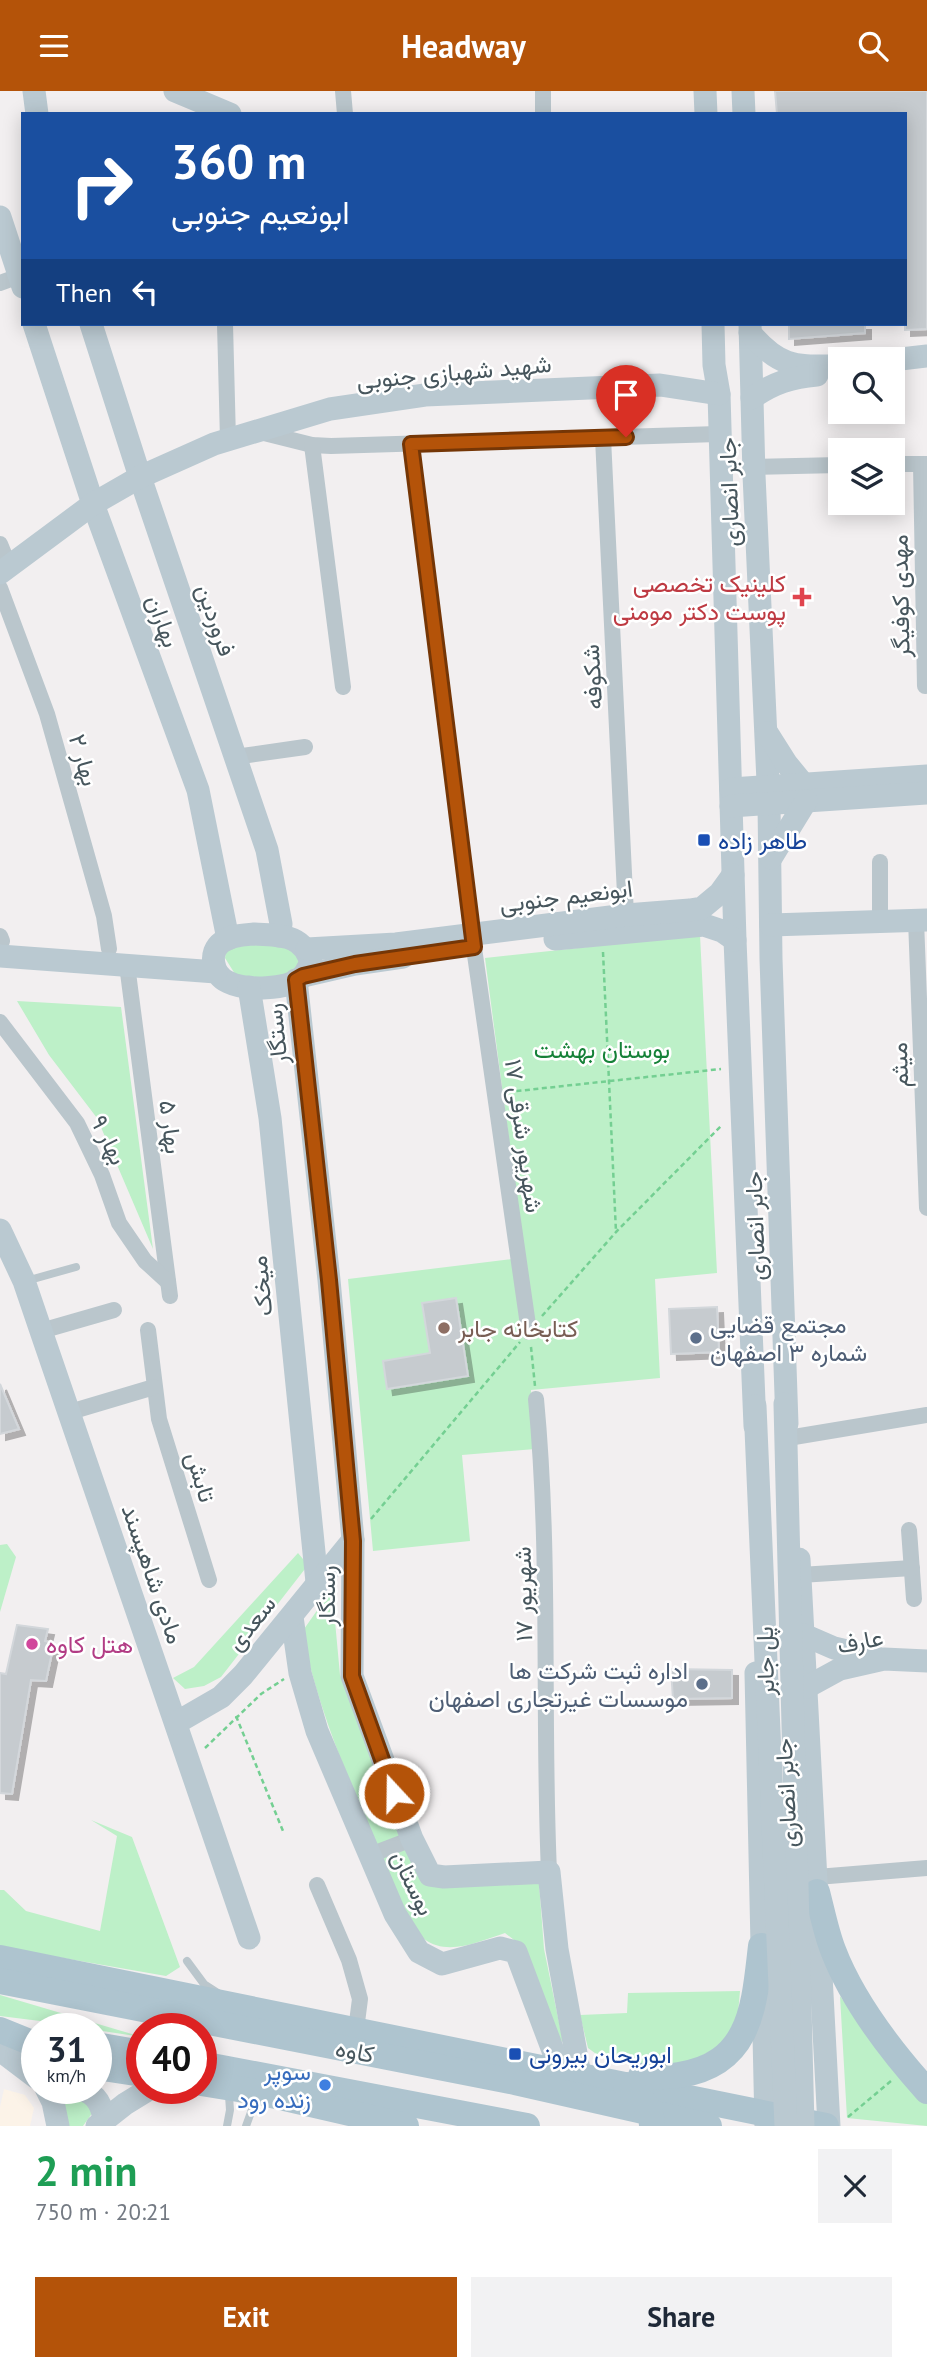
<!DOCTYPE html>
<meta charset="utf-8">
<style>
:root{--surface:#fff;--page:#f2f2f3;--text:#1f2937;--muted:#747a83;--accent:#b45309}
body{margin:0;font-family:"PT Sans",Vazirmatn,sans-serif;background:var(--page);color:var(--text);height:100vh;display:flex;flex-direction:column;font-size:26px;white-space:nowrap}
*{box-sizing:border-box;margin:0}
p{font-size:23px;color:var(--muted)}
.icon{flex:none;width:38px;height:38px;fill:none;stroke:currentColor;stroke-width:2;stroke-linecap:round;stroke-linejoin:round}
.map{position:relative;height:2035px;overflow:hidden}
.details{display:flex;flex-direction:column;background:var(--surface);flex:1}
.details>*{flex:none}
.banner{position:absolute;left:21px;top:21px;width:886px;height:214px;border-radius:0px;box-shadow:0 4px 18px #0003;background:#1a4fa0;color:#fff;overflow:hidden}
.buttons{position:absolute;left:828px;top:256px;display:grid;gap:14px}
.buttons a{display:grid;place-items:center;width:77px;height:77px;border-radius:0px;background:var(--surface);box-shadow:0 4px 18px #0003;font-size:35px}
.speed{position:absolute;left:21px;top:1922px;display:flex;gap:14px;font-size:35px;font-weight:700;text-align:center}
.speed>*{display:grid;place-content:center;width:91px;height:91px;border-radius:50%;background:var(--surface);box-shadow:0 4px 18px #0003;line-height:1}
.speed small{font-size:18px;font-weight:400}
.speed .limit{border:10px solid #d22;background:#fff;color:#111}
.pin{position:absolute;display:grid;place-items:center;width:60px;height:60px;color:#fff;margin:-72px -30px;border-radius:50% 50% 50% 0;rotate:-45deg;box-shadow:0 0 7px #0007}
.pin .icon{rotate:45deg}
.me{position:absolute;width:77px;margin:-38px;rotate:339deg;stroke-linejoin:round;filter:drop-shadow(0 0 5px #0008)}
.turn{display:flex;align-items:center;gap:24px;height:147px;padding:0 35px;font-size:32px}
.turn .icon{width:91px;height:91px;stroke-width:2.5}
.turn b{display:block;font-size:49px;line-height:60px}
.then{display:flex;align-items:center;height:66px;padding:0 35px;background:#0003;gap:14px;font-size:26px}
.round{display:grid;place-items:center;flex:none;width:74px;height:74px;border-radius:0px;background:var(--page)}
.head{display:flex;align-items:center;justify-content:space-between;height:119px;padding:0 35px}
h1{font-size:42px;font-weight:800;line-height:52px;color:#1e9e55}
.button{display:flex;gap:14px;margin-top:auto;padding:14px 35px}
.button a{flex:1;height:80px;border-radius:0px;background:var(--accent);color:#fff;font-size:28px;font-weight:800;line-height:80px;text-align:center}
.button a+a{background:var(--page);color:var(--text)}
header{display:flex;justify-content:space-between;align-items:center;height:91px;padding:0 35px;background:var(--accent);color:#fff;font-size:32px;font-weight:800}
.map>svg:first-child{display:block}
.commercial{fill:#fcf3e8}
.green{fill:#bdf0c8}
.building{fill:#c6cbcf;stroke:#d3d7db;stroke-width:2;filter:url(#shadow)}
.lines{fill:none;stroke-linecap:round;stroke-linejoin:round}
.path{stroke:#74cf92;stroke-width:2.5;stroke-dasharray:5 3.5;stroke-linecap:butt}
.lane{stroke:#bac6cc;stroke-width:8}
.street{stroke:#bac6cc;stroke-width:16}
.secondary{stroke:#bac9d1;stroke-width:23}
.primary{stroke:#aec4cf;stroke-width:26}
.secondary-bridge{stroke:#bac9d1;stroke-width:23}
.primary-bridge{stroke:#aec4cf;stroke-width:26}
.route-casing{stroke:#753606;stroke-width:18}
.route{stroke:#b45309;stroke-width:12}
.health-dot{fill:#e0444e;stroke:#fff;stroke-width:2.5}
.transit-dot{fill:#1a4fb4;stroke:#fff;stroke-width:2.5}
.education-dot{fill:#8d6e63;stroke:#fff;stroke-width:2.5}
.service-dot{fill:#5c6f8a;stroke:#fff;stroke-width:2.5}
.hotel-dot{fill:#d1479c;stroke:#fff;stroke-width:2.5}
.shop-dot{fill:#3f7fe0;stroke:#fff;stroke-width:2.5}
.labels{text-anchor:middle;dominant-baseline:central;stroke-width:5;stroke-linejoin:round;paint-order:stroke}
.street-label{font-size:24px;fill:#47565d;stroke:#fff}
.health-label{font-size:24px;fill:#be3a42;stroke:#fff;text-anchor:end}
.transit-label{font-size:24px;fill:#164399;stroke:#fff;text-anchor:start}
.park-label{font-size:24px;fill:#158138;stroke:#fff}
.service-label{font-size:24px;fill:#4e5e75;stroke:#fff;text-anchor:start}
.education-label{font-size:24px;fill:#785e54;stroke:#fff;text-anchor:start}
.hotel-label{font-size:24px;fill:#b23c85;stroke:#fff;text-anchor:start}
.shop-label{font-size:24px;fill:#366cbe;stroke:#fff;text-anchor:end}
</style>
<header><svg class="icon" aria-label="menu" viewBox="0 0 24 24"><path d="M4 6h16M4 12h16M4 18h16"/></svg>Headway<svg class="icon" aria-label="search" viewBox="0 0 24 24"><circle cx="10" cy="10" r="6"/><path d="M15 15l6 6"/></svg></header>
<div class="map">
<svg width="927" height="2035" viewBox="0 0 927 2035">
<defs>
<filter id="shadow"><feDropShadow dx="6" dy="6" stdDeviation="0" flood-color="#0004"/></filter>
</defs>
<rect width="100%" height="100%" fill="#f2eff0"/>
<polygon class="commercial" points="4,1998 25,2004 34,2017 30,2035 0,2035 0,2016"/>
<g class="green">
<polygon points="700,844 717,1182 655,1188 660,1287 531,1299 535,1358 462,1364 470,1450 373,1460 348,1188 513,1168 534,1239 485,867"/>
<polygon points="233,851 294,855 301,874 296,882 254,888 235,883 225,867 226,858"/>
<polygon points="17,910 121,916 153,1158 97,1027 49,964"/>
<polygon points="7,1453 16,1466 0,1521 0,1454"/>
<polygon points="298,1462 308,1474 221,1586 204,1595 185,1598 173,1587 194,1576"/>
<path d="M332,1498L340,1584L403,1755L423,1789L539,1792L544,1858L563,1951L553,1944L523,1856L505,1842C480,1850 448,1866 424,1848C405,1835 398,1803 389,1782C355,1705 319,1624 302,1541Z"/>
<polygon points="91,1729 132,1746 180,1876 166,1885 0,1856 0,1799 4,1799 26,1820 100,1840 117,1745"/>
<polygon points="740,1900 737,1934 725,1952 683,1975 639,1974 599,1965 588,1957 580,1924 627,1922 628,1902"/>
<polygon points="0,1904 142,1946 96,1939 96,1937 0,1925"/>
<polygon points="840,1905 898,1984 927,2013 927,2035 847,2027"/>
<polygon points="69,2006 88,2012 93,2021 83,2035 68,2035 62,2014"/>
</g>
<g class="building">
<polygon points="775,0 927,0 927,238 905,239 905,23 777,23"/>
<polygon points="789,233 865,233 865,242 789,248"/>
<polygon points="456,1207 468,1285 387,1298 383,1270 430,1262 422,1212"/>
<polygon points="717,1216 719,1261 671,1263 669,1218"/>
<polygon points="0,1293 19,1338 0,1343"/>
<polygon points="17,1534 48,1538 45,1550 54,1552 46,1590 31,1589 12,1703 0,1702 0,1582 6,1583"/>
<polygon points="671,1578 732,1579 732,1607 673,1608"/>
</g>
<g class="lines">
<g class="path">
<polyline points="603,861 616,1141"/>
<polyline points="508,1001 721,978"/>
<polyline points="542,1225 616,1141 722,1034"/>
<polyline points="531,1256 535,1295"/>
<polyline points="371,1428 520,1251"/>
<polyline points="236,1625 283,1740"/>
<polyline points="205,1657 261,1603 284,1588"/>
<polyline points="848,2026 891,1990"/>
</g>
<g class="lane">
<polyline points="26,1190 76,1176"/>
<polyline points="187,1870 204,1893 218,1902"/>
<polyline points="225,2002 229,2005 230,2019 227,2035"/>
<polyline points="246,2035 255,2010 259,2006"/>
</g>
<g class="street">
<polyline points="343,0 345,23"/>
<polyline points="543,0 543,23"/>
<polyline points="0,192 19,185"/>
<polyline points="225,233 228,349"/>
<polyline points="260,341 312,354 331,355 718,343"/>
<polyline points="603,347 626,824"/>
<polyline points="411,353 472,843 529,1241"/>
<polyline points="312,354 343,596"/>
<polyline points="892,373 927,373"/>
<polyline points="921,373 925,595"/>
<polyline points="754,376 840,374"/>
<polyline points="0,453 9,475"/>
<polyline points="0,497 47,623 104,825 109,858"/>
<polyline points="235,666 305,656"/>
<polyline points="880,771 880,831"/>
<polyline points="916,829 927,1117"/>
<polyline points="0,845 2,850"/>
<polyline points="127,874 170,1205"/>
<polyline points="0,931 77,1032 102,1084 119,1132 145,1170 168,1191"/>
<polyline points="148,1239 159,1328 209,1489"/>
<polyline points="41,1240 114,1219"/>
<path d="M536,1308C551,1466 542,1623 549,1781"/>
<polyline points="70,1321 154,1296"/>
<polyline points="788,1347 927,1324"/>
<polyline points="909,1439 914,1508"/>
<polyline points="800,1484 912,1477"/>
<polyline points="370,1764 412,1748"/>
<polyline points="817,1786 927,1777"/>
<polyline points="317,1794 349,1869 360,1908 356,1939"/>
</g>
<g class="secondary">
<polyline points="34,0 37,23"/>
<polyline points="175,0 230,23"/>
<polyline points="705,0 706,23"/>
<polyline points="743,0 744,23"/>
<polyline points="0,126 23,196"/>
<polyline points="34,233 93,413 198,699 228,848"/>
<polyline points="91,233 140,386 267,759 281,833 279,845"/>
<polyline points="713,233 714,274 719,303 735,849 755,1335"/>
<polyline points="750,233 754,384 769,713 771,868 787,1333"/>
<path d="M750,242C781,278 796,275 840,275"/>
<polyline points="892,269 927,265"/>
<path d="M752,307C773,292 792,286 817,284"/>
<polyline points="0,482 93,413 140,386 214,353 330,318 425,304 660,294 719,303"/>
<polyline points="767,642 786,672 804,694"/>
<polyline points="731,698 927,685"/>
<polyline points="731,715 927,702"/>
<polyline points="771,767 806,710"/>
<polyline points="771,834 927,829"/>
<path d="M254,843C280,845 303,842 311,872C308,876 306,882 302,886C287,899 246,900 228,891C212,884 208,861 222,851C231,844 243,844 254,843Z"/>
<polyline points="555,848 704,834 722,840 735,849"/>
<polyline points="307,858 396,853 626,824 690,819 702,817 720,802 733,784"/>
<polyline points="0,865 216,881"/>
<polyline points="303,885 355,873 403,866"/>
<polyline points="296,889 329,1189 353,1449 352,1585 412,1748 430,1784 444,1786 549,1781 557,1858 580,1984"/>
<polyline points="249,896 270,1027 317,1491"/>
<polyline points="0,1139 24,1190 41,1240 249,1847"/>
<polyline points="799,1468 829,2035"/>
<polyline points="292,1526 300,1582 317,1640 395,1823 419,1861 442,1873 500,1857 516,1861 561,1981"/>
<polyline points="804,1544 834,1557 877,1567"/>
<polyline points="756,1582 766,2035"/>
<polyline points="807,1596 840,1578 884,1568 927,1570"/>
<polyline points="176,1632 221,1606 243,1584 353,1449"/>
<polyline points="0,1959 37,1987"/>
<polyline points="46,1997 53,2011 58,2035"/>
<path d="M74,1997C93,2000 101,2009 104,2028"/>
<polyline points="97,2035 125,2013 151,1997"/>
</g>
<g class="primary">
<path d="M817,1801C822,1820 826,1841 833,1859C852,1909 892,1961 927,2000"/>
<polyline points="0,1867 826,2035"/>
<polyline points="0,1890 515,1991 709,2035"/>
<polyline points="0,1939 37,1954"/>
<polyline points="96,1954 142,1962"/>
<polyline points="201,1973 527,2035"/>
<polyline points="96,1976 142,1983"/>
<path d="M641,1985C653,1985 667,1986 679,1984C752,1973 754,1914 761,1855"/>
<polyline points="201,1992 263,2002 406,2035"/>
</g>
<g class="secondary-bridge">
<polyline points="785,1313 803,2035"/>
<polyline points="755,1315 786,2035"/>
</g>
<path class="primary-bridge" d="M626,1994C640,2006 652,2015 652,2035"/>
</g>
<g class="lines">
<defs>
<polyline id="route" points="394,1702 352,1585 353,1450 329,1189 296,889 303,885 355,873 474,856 411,353 626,346"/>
</defs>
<use href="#route" class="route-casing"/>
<use href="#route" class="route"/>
</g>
<path class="health-dot" d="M798.5 495.5h7v7h7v7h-7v7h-7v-7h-7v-7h7z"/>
<g class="transit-dot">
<rect x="697" y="742" width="14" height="14" rx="3.5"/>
<rect x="508" y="1956" width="14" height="14" rx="3.5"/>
</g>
<circle class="education-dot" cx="444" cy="1237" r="7"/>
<g class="service-dot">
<circle cx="696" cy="1247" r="7"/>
<circle cx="702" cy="1593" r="7"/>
</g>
<circle class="hotel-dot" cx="32" cy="1553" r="7"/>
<circle class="shop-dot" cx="325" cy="1994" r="7"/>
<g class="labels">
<g class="street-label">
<text transform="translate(454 281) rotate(-5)">شهید شهبازی جنوبی</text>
<text transform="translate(729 401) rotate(-92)">جابر انصاری</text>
<text transform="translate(900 505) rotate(-91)">مهدی کوفیگر</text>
<text transform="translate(216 529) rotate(71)">فروردین</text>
<text transform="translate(163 530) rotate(70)">بهاران</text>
<text transform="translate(592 586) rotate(-93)">شکوفه</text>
<text transform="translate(84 669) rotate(74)">بهار ۲</text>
<text transform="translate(566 805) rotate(-7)">ابونعیم جنوبی</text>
<text transform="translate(276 943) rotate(-96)">رستگار</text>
<text transform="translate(899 974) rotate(-92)">میثم</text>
<text transform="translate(171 1036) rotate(83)">بهار ۵</text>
<text transform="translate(524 1045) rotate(82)">۱۷ شهریور شرقی</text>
<text transform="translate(109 1049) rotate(64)">بهار ۹</text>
<text transform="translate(755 1135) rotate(-92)">جابر انصاری</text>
<text transform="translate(261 1195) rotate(-96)">میخک</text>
<text transform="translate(201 1386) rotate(73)">تابش</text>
<text transform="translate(153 1483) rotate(71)">مادی شاهپسند</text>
<text transform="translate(523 1503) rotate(-91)">۱۷ شهریور</text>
<text transform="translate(326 1505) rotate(-90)">رستگار</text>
<text transform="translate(251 1532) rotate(-51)">سعدی</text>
<text transform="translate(860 1550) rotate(-11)">عارف</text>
<text transform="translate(765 1570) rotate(-91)">پل جابر</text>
<text transform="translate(786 1702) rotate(-93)">جابر انصاری</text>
<text transform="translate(413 1792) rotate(64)">بوستان</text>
<text transform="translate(355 1960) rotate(11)">کاوه</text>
</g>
<g class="health-label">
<text x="786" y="492">کلینیک تخصصی<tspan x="786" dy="28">پوست دکتر مومنی</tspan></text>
</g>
<g class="transit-label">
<text x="718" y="749">طاهر زاده</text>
<text x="529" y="1963">ابوریحان بیرونی</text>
</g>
<g class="park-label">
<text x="602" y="958">بوستان بهشت</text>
</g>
<g class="service-label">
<text x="710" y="1233">مجتمع قضایی<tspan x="710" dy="28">شماره ۳ اصفهان</tspan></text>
<text x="688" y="1579" text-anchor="end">اداره ثبت شرکت ها<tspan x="688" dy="28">موسسات غیرتجاری اصفهان</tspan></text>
</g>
<g class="education-label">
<text x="458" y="1237">کتابخانه جابر</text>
</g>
<g class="hotel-label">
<text x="46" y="1553">هتل کاوه</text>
</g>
<g class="shop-label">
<text x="311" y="1980">سوپر<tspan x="311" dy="28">زنده رود</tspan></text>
</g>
</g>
</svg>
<div class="buttons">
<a><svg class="icon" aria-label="search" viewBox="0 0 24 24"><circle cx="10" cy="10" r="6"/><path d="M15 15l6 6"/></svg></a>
<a><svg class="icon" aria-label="layers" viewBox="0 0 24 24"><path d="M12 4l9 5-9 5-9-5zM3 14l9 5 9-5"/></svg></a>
</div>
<div class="speed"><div>31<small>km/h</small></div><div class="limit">40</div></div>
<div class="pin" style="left:626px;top:346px;background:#d93025"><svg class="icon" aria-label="arrive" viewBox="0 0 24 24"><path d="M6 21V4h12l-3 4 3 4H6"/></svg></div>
<svg class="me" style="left:394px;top:1702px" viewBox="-20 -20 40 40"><circle r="17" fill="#b45309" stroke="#fff" stroke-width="3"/><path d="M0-11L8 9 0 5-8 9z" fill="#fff"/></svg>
<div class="banner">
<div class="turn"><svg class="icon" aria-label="right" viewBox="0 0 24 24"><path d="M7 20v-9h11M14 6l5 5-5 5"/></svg><div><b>360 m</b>ابونعیم جنوبی</div></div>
<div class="then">Then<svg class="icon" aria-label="left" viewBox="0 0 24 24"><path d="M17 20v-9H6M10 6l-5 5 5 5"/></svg></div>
</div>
</div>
<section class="details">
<div class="head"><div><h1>2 min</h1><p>750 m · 20:21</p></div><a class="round"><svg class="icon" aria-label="close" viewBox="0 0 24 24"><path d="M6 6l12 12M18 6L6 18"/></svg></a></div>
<div class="button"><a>Exit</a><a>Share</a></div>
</section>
